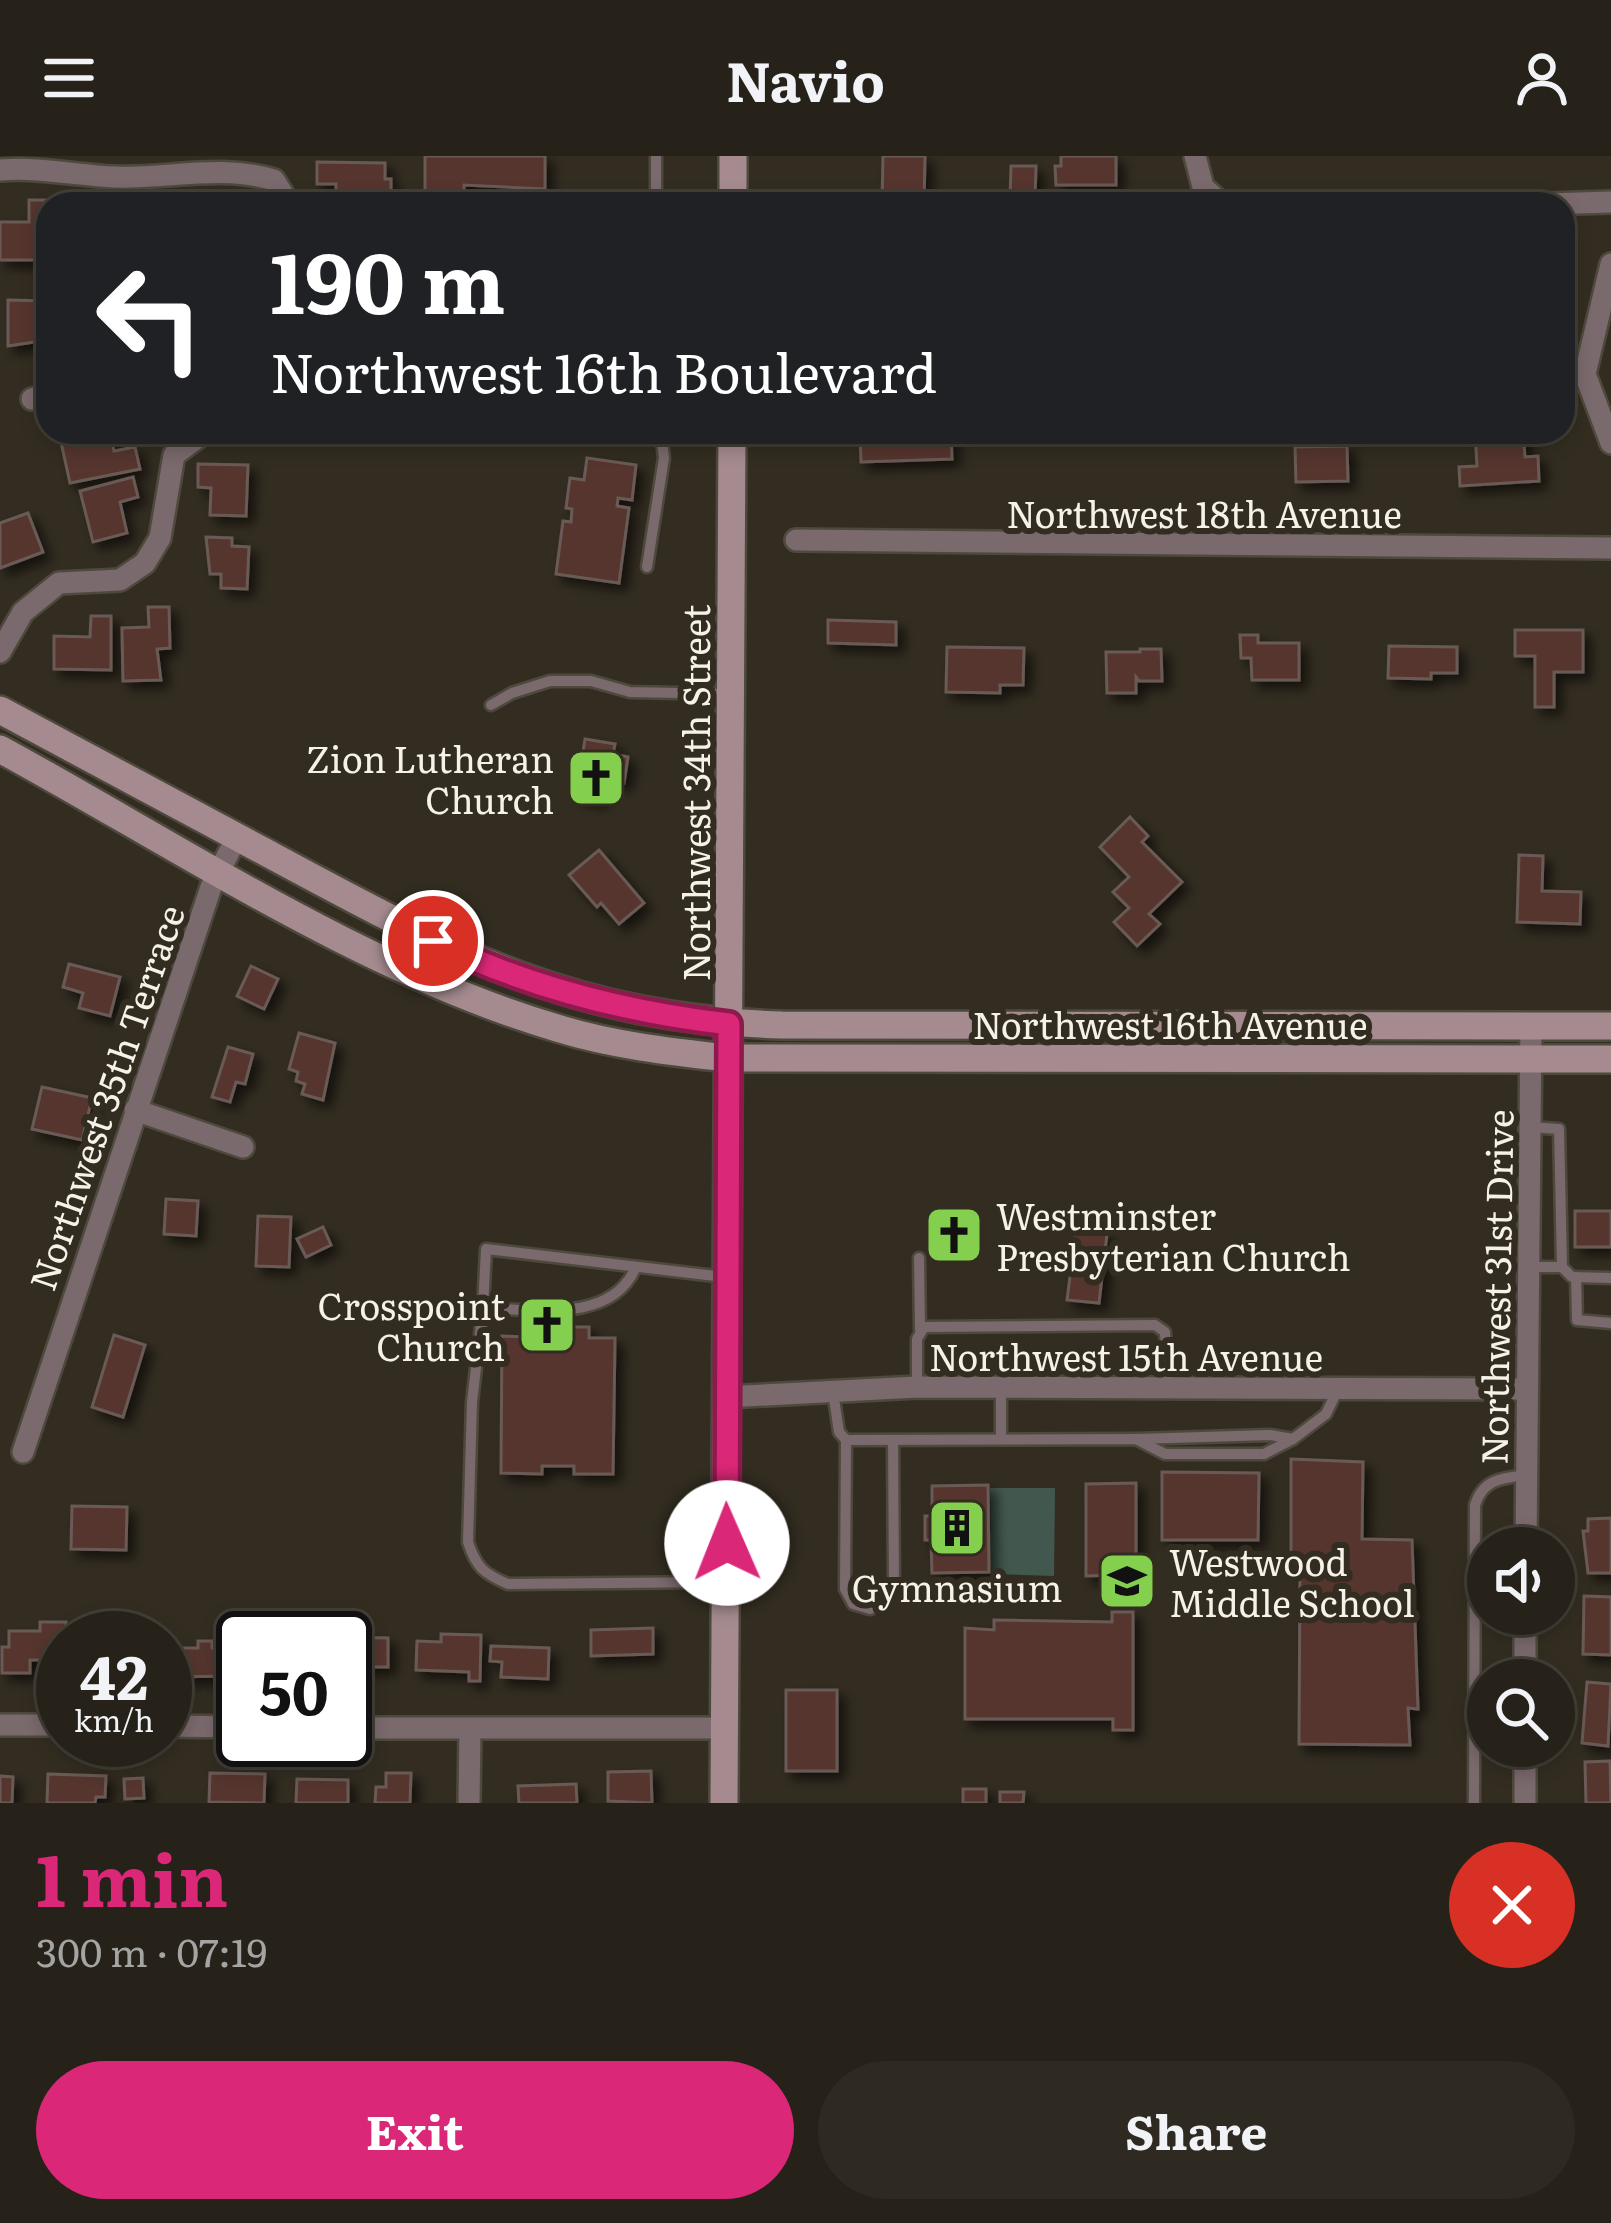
<!DOCTYPE html>
<meta charset="utf-8">
<style>
:root{--surface:#262219;--page:#2e2a22;--text:#f1f3f6;--muted:#a4a4a2;--line:#423f38;--accent:#db2777}
body{margin:0;font-family:Literata,serif;background:var(--page);color:var(--text);height:100vh;display:flex;flex-direction:column;font-size:45px;white-space:nowrap}
*{box-sizing:border-box;margin:0}
p{font-size:39px;color:var(--muted)}
.icon{flex:none;width:66px;height:66px;fill:none;stroke:currentColor;stroke-width:2;stroke-linecap:round;stroke-linejoin:round}
.map{position:relative;height:1647px;overflow:hidden}
.side{display:flex;flex-direction:column;background:var(--surface);flex:1}
.side>*{flex:none}
.hud{position:absolute;left:36px;top:36px;width:1539px;height:252px;border-radius:36px;box-shadow:0 6px 18px #0003,0 0 0 3px var(--line);background:#202124;color:#fff;overflow:hidden}
.fabs{position:absolute;left:1467px;top:1371px;display:grid;gap:24px}
.fabs a{display:grid;place-items:center;width:108px;height:108px;border-radius:50%;background:var(--surface);box-shadow:0 6px 18px #0003,0 0 0 3px var(--line);font-size:60px}
.speed{position:absolute;left:36px;top:1455px;display:flex;gap:24px;font-size:60px;font-weight:700;text-align:center}
.speed>*{display:grid;place-content:center;width:156px;height:156px;border-radius:50%;background:var(--surface);box-shadow:0 6px 18px #0003,0 0 0 3px var(--line);line-height:1}
.speed small{font-size:30px;font-weight:400}
.speed .limit{border:6px solid #111;border-radius:18px;background:#fff;color:#111}
.pin{position:absolute;display:grid;place-items:center;width:102px;height:102px;color:#fff;margin:-51px;border:6px solid #fff;border-radius:50%;box-shadow:0 3px 12px #0007}
.me{position:absolute;width:132px;margin:-66px;rotate:359deg;stroke-linejoin:round;filter:drop-shadow(0 0 9px #0008)}
.turn{display:flex;align-items:center;gap:42px;height:252px;padding:0 36px;font-size:54px}
.turn .icon{width:156px;height:156px;stroke-width:2.5}
.turn b{display:block;font-size:84px;line-height:102px}
.round{display:grid;place-items:center;flex:none;width:126px;height:126px;border-radius:63px;background:var(--page)}
.headline{display:flex;align-items:center;justify-content:space-between;height:204px;padding:0 36px}
h1{font-size:72px;font-weight:700;line-height:90px;color:var(--accent)}
.primary-button{display:flex;gap:24px;margin-top:auto;padding:24px 36px}
.primary-button a{flex:1;height:138px;border-radius:72px;background:var(--accent);color:#fff;font-size:48px;font-weight:700;line-height:138px;text-align:center}
.primary-button a+a{background:var(--page);color:var(--text)}
header{display:flex;justify-content:space-between;align-items:center;height:156px;padding:0 36px;background:var(--surface);font-size:54px;font-weight:700}
.map>svg:first-child{display:block}
.green{fill:#42574d}
.building{fill:#54352d;stroke:#6b5a56;stroke-width:3;filter:url(#shadow)}
.lines{fill:none;stroke-linecap:round;stroke-linejoin:round}
.service-casing{stroke:#4e493d;stroke-width:15}
.minor-casing{stroke:#4e493d;stroke-width:26}
.secondary-casing{stroke:#4e493d;stroke-width:32}
.service{stroke:#7a696d;stroke-width:10}
.minor{stroke:#7a696d;stroke-width:21}
.secondary{stroke:#a58b90;stroke-width:27}
.route-casing{stroke:#8e194d;stroke-width:30}
.route{stroke:#db2777;stroke-width:21}
.labels{text-anchor:middle;dominant-baseline:central;stroke-width:12;stroke-linejoin:round;paint-order:stroke}
.street-label{font-size:36px;fill:#f6f2ea;stroke:#332d21}
.poi-label{font-size:36px;fill:#f6f2ea;stroke:#332d21;text-anchor:end}
</style>
<header><svg class="icon" aria-label="menu" viewBox="0 0 24 24"><path d="M4 6h16M4 12h16M4 18h16"/></svg>Navio<svg class="icon" aria-label="person" viewBox="0 0 24 24"><circle cx="12" cy="8" r="4"/><path d="M4 21q1-7 8-7t8 7"/></svg></header>
<div class="map">
<svg width="1611" height="1647" viewBox="0 0 1611 1647">
<defs>
<filter id="shadow"><feDropShadow dx="7" dy="7" stdDeviation="6" flood-color="#0009"/></filter>
</defs>
<rect width="100%" height="100%" fill="#332d21"/>
<polygon class="green" points="990,1332 1055,1332 1054,1420 991,1418"/>
<g class="building">
<polygon points="425,0 545,0 545,33 464,29 464,45 425,45"/>
<polygon points="883,0 925,0 924,48 882,48"/>
<polygon points="1061,0 1116,0 1116,29 1056,29 1055,10 1061,10"/>
<polygon points="317,6 385,7 385,23 391,23 391,48 336,48 336,28 317,28"/>
<polygon points="1011,10 1036,10 1035,44 1010,44"/>
<polygon points="29,44 49,44 48,104 0,104 0,66 29,66"/>
<polygon points="8,144 48,145 48,184 8,190"/>
<polygon points="71,276 110,276 114,295 135,291 140,313 70,327 61,286 73,284"/>
<polygon points="951,276 952,303 861,306 860,279"/>
<polygon points="1475,276 1523,276 1525,301 1538,300 1539,325 1460,330 1459,311 1477,310"/>
<polygon points="1347,290 1348,325 1296,326 1295,291"/>
<polygon points="587,302 636,309 632,344 618,342 617,350 629,352 619,427 556,418 563,365 571,366 572,353 566,352 570,322 584,324"/>
<polygon points="198,308 248,309 246,360 210,359 211,332 198,331"/>
<polygon points="133,321 138,341 120,346 127,377 93,386 80,335"/>
<polygon points="28,357 43,396 0,412 0,367"/>
<polygon points="206,381 232,382 232,390 249,391 247,433 221,432 221,418 210,418"/>
<polygon points="148,451 169,451 170,492 157,493 161,524 123,525 122,472 149,471"/>
<polygon points="91,460 111,460 111,514 54,513 54,480 90,481"/>
<polygon points="828,464 896,466 896,489 828,487"/>
<polygon points="1515,474 1583,474 1583,516 1554,516 1554,551 1535,551 1535,500 1515,500"/>
<polygon points="1240,479 1258,479 1258,487 1299,487 1299,524 1252,524 1251,502 1241,502"/>
<polygon points="1389,490 1457,491 1457,517 1431,517 1431,523 1388,522"/>
<polygon points="947,491 1024,492 1023,529 1000,529 1000,537 946,536"/>
<polygon points="1140,493 1161,493 1162,525 1139,525 1136,521 1136,537 1107,537 1106,496 1140,496"/>
<polygon points="585,583 615,588 613,598 628,601 624,627 604,624 600,644 576,640"/>
<polygon points="1130,661 1148,680 1142,686 1182,726 1149,758 1160,768 1137,790 1114,766 1129,752 1113,736 1129,721 1100,691"/>
<polygon points="599,694 644,747 619,768 601,747 597,751 569,719"/>
<polygon points="1519,699 1543,700 1542,735 1581,736 1580,768 1517,766"/>
<polygon points="69,808 120,821 110,860 79,852 83,837 63,831"/>
<polygon points="251,810 278,823 264,853 237,840"/>
<polygon points="299,877 335,887 323,944 302,938 305,928 296,925 298,916 289,913"/>
<polygon points="228,891 253,898 245,928 236,926 230,946 212,941"/>
<polygon points="42,931 92,942 82,984 32,973"/>
<polygon points="166,1043 198,1045 196,1080 164,1078"/>
<rect x="1575" y="1055" width="36" height="36"/>
<polygon points="258,1060 291,1061 289,1111 256,1110"/>
<polygon points="323,1071 331,1089 306,1101 297,1083"/>
<polygon points="1076,1074 1107,1078 1099,1147 1067,1144"/>
<polygon points="528,1171 589,1171 589,1182 615,1182 613,1318 574,1318 574,1310 542,1310 542,1318 501,1317 502,1180 528,1181"/>
<polygon points="114,1179 145,1189 123,1261 92,1251"/>
<polygon points="1291,1303 1363,1306 1362,1383 1412,1384 1418,1553 1408,1552 1410,1589 1299,1588 1300,1412 1291,1401"/>
<polygon points="1162,1316 1259,1317 1258,1384 1162,1384"/>
<polygon points="1136,1327 1136,1402 1118,1419 1086,1420 1086,1328"/>
<polygon points="988,1329 989,1416 932,1417 931,1384 925,1384 925,1360 932,1360 932,1330"/>
<polygon points="72,1350 127,1351 126,1394 71,1393"/>
<polygon points="1611,1362 1611,1417 1588,1417 1583,1375 1588,1375 1588,1363"/>
<polygon points="1584,1440 1611,1441 1611,1499 1583,1498"/>
<polygon points="1112,1456 1133,1456 1133,1574 1113,1574 1113,1563 965,1563 965,1472 994,1474 994,1464 1112,1466"/>
<polygon points="40,1466 66,1466 63,1518 47,1518 47,1504 30,1504 30,1517 2,1517 2,1491 9,1491 9,1475 40,1475"/>
<polygon points="250,1470 274,1470 274,1479 292,1482 250,1482"/>
<polygon points="653,1472 653,1498 591,1500 591,1474"/>
<polygon points="92,1477 148,1478 148,1482 92,1482"/>
<polygon points="441,1478 481,1479 480,1525 469,1525 469,1516 416,1514 417,1485 441,1486"/>
<polygon points="336,1481 388,1482 388,1511 345,1511 345,1482"/>
<polygon points="198,1485 212,1485 212,1492 232,1492 233,1520 167,1521 167,1492 198,1492"/>
<polygon points="491,1490 549,1492 548,1523 501,1521 502,1506 490,1505"/>
<polygon points="1587,1526 1611,1528 1608,1590 1582,1587"/>
<rect x="786" y="1534" width="51" height="81"/>
<polygon points="1610,1605 1611,1647 1586,1647 1585,1606"/>
<polygon points="651,1615 652,1647 608,1645 608,1616"/>
<polygon points="210,1617 265,1618 264,1647 209,1646"/>
<polygon points="386,1617 411,1617 410,1647 375,1647 376,1631 386,1631"/>
<polygon points="48,1618 106,1620 105,1641 96,1641 95,1647 47,1647"/>
<polygon points="0,1620 13,1621 12,1647 0,1647"/>
<polygon points="143,1622 144,1642 125,1643 124,1623"/>
<polygon points="297,1623 348,1624 348,1647 296,1647"/>
<polygon points="576,1628 577,1647 519,1647 518,1630"/>
<rect x="963" y="1633" width="23" height="14"/>
<polygon points="1000,1636 1024,1636 1023,1647 1000,1647"/>
</g>
<g class="lines">
<defs>
<g id="service">
<polyline points="656,48 656,0"/>
<polyline points="647,411 664,302 661,276"/>
<polyline points="491,549 512,537 550,525 591,525 630,536 727,538"/>
<polyline points="1529,971 1559,973 1562,1111"/>
<polyline points="919,1102 920,1173"/>
<polyline points="1528,1111 1562,1111 1572,1121 1611,1122"/>
<path d="M635,1113C610,1168 532,1153 483,1152L486,1093L724,1121"/>
<polyline points="1576,1121 1577,1164 1611,1167"/>
<path d="M483,1152L472,1246L468,1386C476,1411 484,1418 508,1428L723,1426"/>
<polyline points="917,1231 917,1183 924,1171 1155,1169 1165,1176 1168,1232"/>
<polyline points="1001,1233 1001,1283"/>
<polyline points="833,1236 839,1276 846,1284 1136,1283 1165,1298 1264,1298 1293,1283 1326,1258 1338,1233"/>
<polyline points="1136,1283 1270,1279 1293,1283"/>
<polyline points="846,1284 845,1433 853,1448 870,1453 886,1447 894,1430 893,1284"/>
<path d="M1474,1647L1475,1349C1483,1323 1502,1322 1526,1319"/>
</g>
<g id="minor">
<polyline points="1195,0 1203,31 1222,48"/>
<path d="M0,14C39,11 75,19 114,21C168,23 221,8 274,24L289,48"/>
<polyline points="1547,48 1611,46"/>
<polyline points="1611,108 1585,218 1611,287"/>
<polyline points="32,243 48,239"/>
<polyline points="796,384 1611,392"/>
<polyline points="0,496 23,456 59,427 120,424 145,407 160,382 174,299 205,276"/>
<polyline points="135,954 243,991"/>
<polyline points="726,1241 917,1231 1526,1233"/>
<polyline points="23,1296 211,731 237,681"/>
<polyline points="1526,1392 1531,870"/>
<polyline points="1525,1524 1525,1458"/>
<polyline points="0,1569 63,1569"/>
<polyline points="165,1570 243,1571"/>
<polyline points="345,1572 724,1572"/>
<polyline points="469,1647 470,1573"/>
<polyline points="1525,1647 1525,1590"/>
</g>
<g id="secondary">
<polyline points="733,48 733,0"/>
<path d="M0,554C89,602 178,649 267,697C447,794 571,863 782,869L1611,870"/>
<path d="M0,593C176,689 364,815 557,872C612,889 671,896 728,902L1611,903"/>
<polyline points="724,1647 732,276"/>
</g>
</defs>
<use href="#service" class="service-casing"/>
<use href="#minor" class="minor-casing"/>
<use href="#secondary" class="secondary-casing"/>
<use href="#service" class="service"/>
<use href="#minor" class="minor"/>
<use href="#secondary" class="secondary"/>
</g>
<g class="lines">
<defs>
<path id="route" d="M433,785C527,831 625,856 729,868L727,1387"/>
</defs>
<use href="#route" class="route-casing"/>
<use href="#route" class="route"/>
</g>
<defs>
<symbol id="church-square" viewBox="-11 -11 22 22"><rect x="-9" y="-9" width="18" height="18" rx="4" fill="#84cf4d" stroke="#332d21"/><path d="M-1.2-6h2.4v3.5h3.3v2.4h-3.3V6h-2.4V-.1h-3.3v-2.4h3.3Z" fill="#111"/></symbol>
<symbol id="building-square" viewBox="-11 -11 22 22"><rect x="-9" y="-9" width="18" height="18" rx="4" fill="#84cf4d" stroke="#332d21"/><path d="M-4-6H4V6H1V3H-1V6H-4ZM-2.5-4.3h1.7v1.8h-1.7ZM.8-4.3h1.7v1.8H.8ZM-2.5-1h1.7V.8h-1.7ZM.8-1h1.7V.8H.8Z" fill="#111"/></symbol>
<symbol id="school-square" viewBox="-11 -11 22 22"><rect x="-9" y="-9" width="18" height="18" rx="4" fill="#84cf4d" stroke="#332d21"/><path d="M0-5L7-2L0 1L-7-2ZM-4 1L0 2.5L4 1V4Q0 6-4 4Z" fill="#111"/></symbol>
</defs>
<g fill-rule="evenodd">
<use href="#church-square" x="563" y="589" width="66" height="66"/>
<use href="#church-square" x="921" y="1046" width="66" height="66"/>
<use href="#church-square" x="514" y="1136" width="66" height="66"/>
<use href="#building-square" x="924" y="1339" width="66" height="66"/>
<use href="#school-square" x="1094" y="1392" width="66" height="66"/>
</g>
<g class="labels">
<g class="street-label">
<text x="1204" y="356">Northwest 18th Avenue</text>
<text transform="translate(694 637) rotate(-90)">Northwest 34th Street</text>
<text x="1170" y="867">Northwest 16th Avenue</text>
<text transform="translate(105 941) rotate(-71)">Northwest 35th Terrace</text>
<text transform="translate(1495 1131) rotate(-89)">Northwest 31st Drive</text>
<text x="1126" y="1199">Northwest 15th Avenue</text>
</g>
<g class="poi-label">
<text x="554" y="601">Zion Lutheran<tspan x="554" dy="41">Church</tspan></text>
<text x="996" y="1058" text-anchor="start">Westminster<tspan x="996" dy="41">Presbyterian Church</tspan></text>
<text x="505" y="1148">Crosspoint<tspan x="505" dy="41">Church</tspan></text>
<text x="1169" y="1404" text-anchor="start">Westwood<tspan x="1169" dy="41">Middle School</tspan></text>
<text x="957" y="1430" text-anchor="middle">Gymnasium</text>
</g>
</g>
</svg>
<div class="fabs">
<a><svg class="icon" aria-label="sound" viewBox="0 0 24 24"><path d="M4 9h4l5-4v14l-5-4H4zM17 9q2 3 0 6"/></svg></a>
<a><svg class="icon" aria-label="search" viewBox="0 0 24 24"><circle cx="10" cy="10" r="6"/><path d="M15 15l6 6"/></svg></a>
</div>
<div class="speed"><div>42<small>km/h</small></div><div class="limit">50</div></div>
<div class="pin" style="left:433px;top:785px;background:#d93025"><svg class="icon" aria-label="arrive" viewBox="0 0 24 24"><path d="M6 21V4h12l-3 4 3 4H6"/></svg></div>
<svg class="me" style="left:727px;top:1387px" viewBox="-20 -20 40 40"><circle r="19" fill="#fff"/><path d="M0-13L10 11 0 6-10 11z" fill="#db2777"/></svg>
<div class="hud">
<div class="turn"><svg class="icon" aria-label="left" viewBox="0 0 24 24"><path d="M17 20v-9H6M10 6l-5 5 5 5"/></svg><div><b>190 m</b>Northwest 16th Boulevard</div></div>
</div>
</div>
<section class="side">
<div class="headline"><div><h1>1 min</h1><p>300 m · 07:19</p></div><a class="round" style="background:#d93025;color:#fff"><svg class="icon" aria-label="close" viewBox="0 0 24 24"><path d="M6 6l12 12M18 6L6 18"/></svg></a></div>
<div class="primary-button"><a>Exit</a><a>Share</a></div>
</section>
